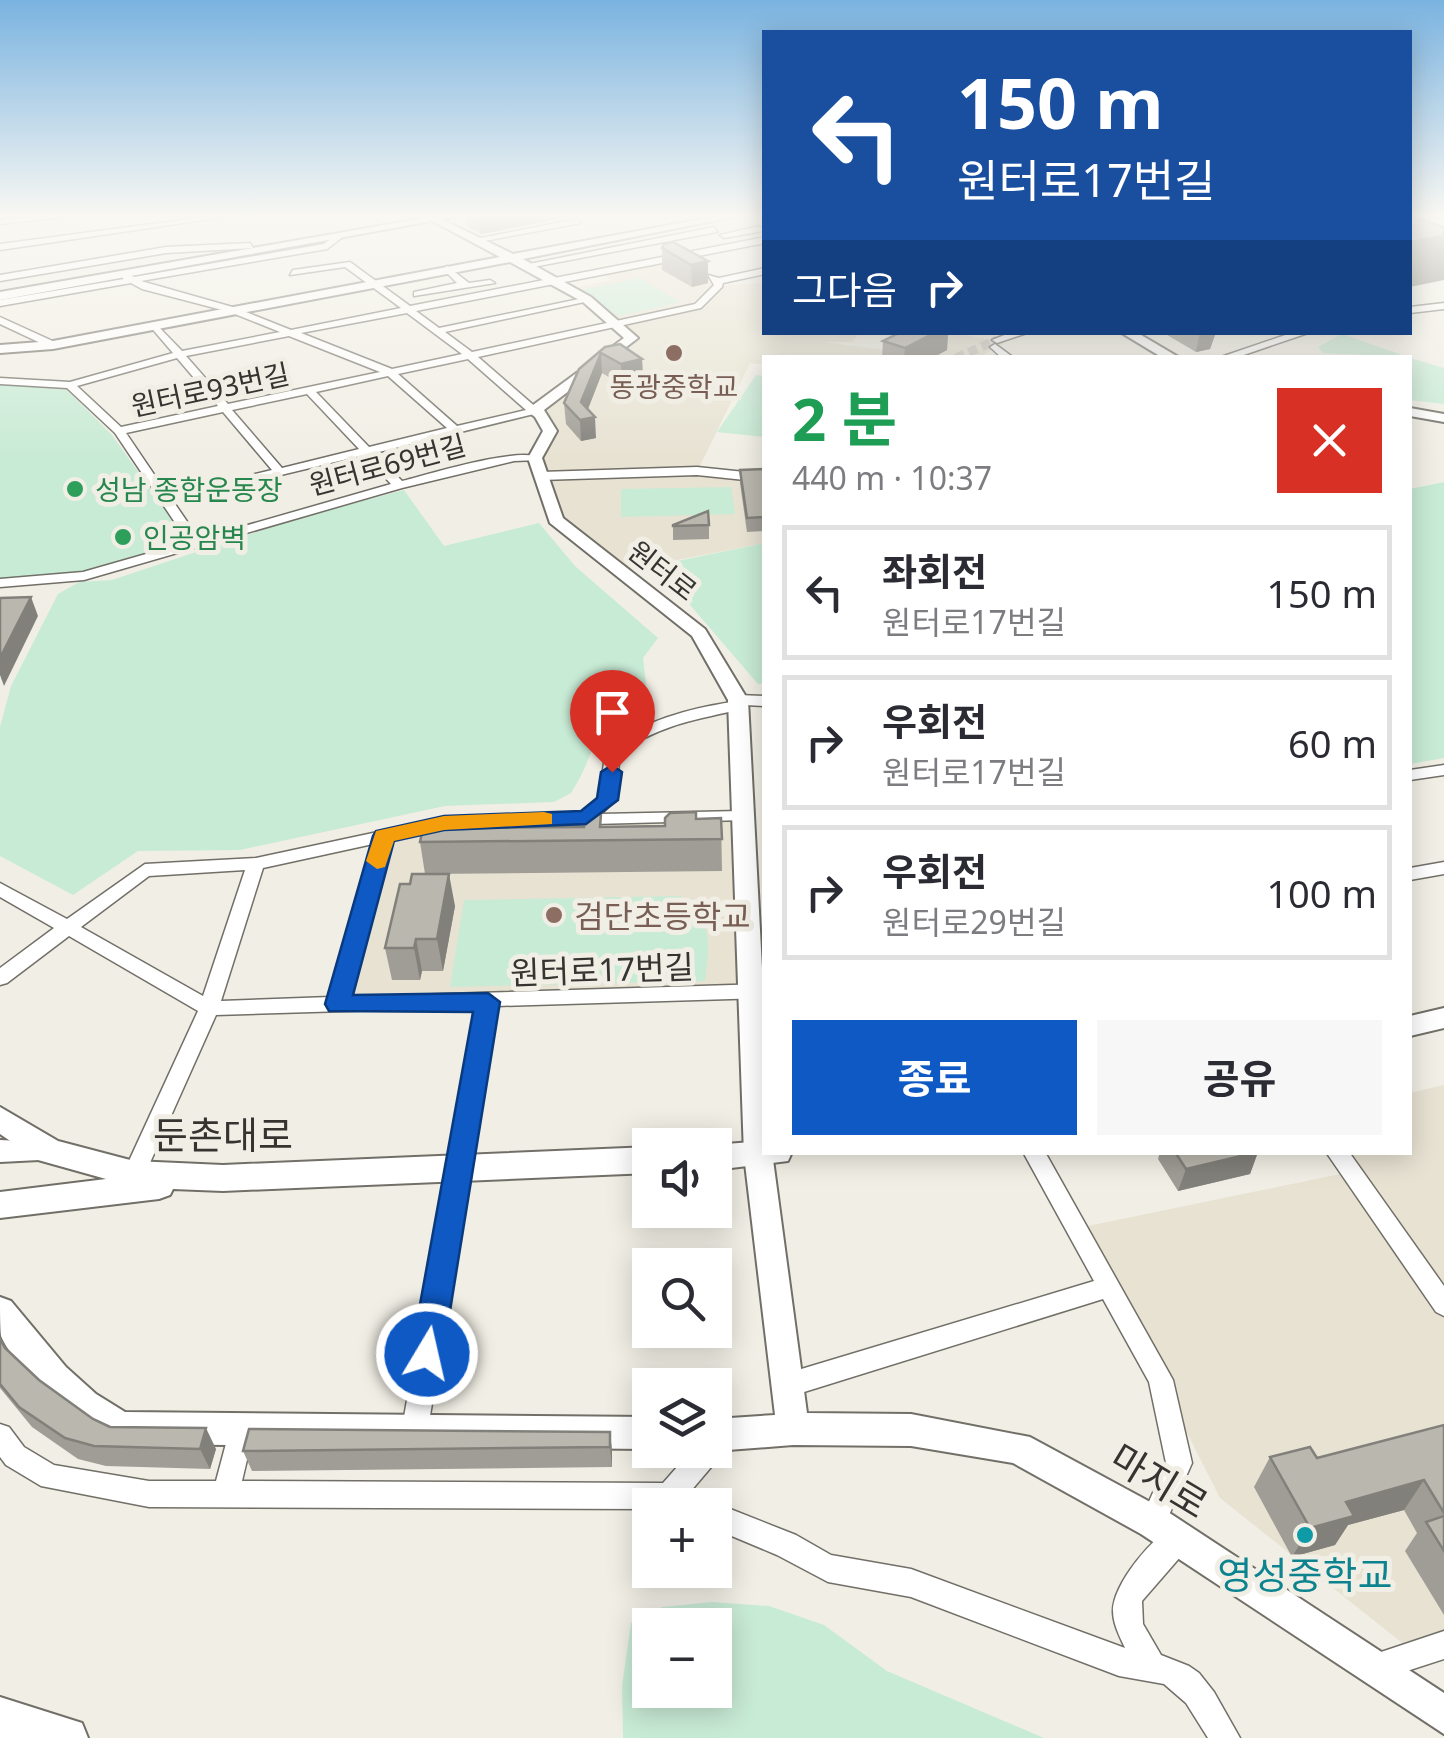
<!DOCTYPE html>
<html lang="ko">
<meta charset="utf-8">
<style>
:root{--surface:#fff;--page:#f7f7f7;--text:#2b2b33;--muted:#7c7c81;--line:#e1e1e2;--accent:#0e59c4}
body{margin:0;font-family:"Noto Sans","Noto Sans KR",sans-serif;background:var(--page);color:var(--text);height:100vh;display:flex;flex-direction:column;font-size:38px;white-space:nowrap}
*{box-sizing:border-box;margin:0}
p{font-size:32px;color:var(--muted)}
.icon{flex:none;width:55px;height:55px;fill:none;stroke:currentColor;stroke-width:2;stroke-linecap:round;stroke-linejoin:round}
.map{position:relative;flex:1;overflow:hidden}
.side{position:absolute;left:762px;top:355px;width:650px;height:800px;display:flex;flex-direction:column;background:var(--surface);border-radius:0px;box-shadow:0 5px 25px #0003}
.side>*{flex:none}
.banner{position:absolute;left:762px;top:30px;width:650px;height:305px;border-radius:0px;box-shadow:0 5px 25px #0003;background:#1a4fa0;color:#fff;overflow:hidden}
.buttons{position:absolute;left:632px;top:1128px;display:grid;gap:20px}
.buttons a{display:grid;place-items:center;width:100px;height:100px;border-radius:0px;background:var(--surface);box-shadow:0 5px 25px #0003;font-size:50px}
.pin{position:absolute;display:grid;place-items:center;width:85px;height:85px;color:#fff;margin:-102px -42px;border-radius:50% 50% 50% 0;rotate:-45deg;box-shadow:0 0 10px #0007}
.pin .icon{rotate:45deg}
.me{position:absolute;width:110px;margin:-55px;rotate:9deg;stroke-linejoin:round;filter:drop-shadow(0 0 8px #0008)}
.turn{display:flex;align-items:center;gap:35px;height:210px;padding:0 30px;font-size:45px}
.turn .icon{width:130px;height:130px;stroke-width:2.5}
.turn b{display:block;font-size:70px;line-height:85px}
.then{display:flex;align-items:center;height:95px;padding:0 30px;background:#0003;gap:20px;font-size:38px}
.round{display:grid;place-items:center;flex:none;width:105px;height:105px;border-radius:0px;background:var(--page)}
.overview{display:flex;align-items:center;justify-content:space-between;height:170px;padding:0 30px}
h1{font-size:60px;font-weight:700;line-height:75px;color:#1e9e55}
.action{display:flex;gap:20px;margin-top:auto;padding:20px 30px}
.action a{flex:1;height:115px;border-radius:0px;background:var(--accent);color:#fff;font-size:40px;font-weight:700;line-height:115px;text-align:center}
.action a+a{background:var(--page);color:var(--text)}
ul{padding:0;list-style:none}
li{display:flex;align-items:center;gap:30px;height:135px;margin:0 20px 15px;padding:0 10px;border:5px solid var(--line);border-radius:0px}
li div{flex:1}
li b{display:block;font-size:38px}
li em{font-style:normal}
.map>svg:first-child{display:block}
.built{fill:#e7e2d2}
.green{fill:#c8ebd5;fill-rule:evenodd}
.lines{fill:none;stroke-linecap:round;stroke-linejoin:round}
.street-tunnel{stroke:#cbcac1;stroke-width:9;stroke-dasharray:9 5;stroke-linecap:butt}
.street-casing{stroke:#716f67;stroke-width:3}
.secondary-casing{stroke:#716f67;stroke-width:4}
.primary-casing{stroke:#716f67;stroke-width:4}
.street{fill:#fff;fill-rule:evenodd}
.secondary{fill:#fff;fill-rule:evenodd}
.primary{fill:#fff;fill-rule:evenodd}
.wall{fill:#a09d96}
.shaded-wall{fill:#82807a}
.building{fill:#bab7ae;stroke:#82807a;stroke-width:2.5}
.route{fill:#0e59c4;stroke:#093a7f;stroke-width:2.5}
.slow{fill:#f59e0b}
.education-dot{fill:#8d6e63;stroke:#f1efe5;stroke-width:4}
.leisure-dot{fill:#2e9e5b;stroke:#f1efe5;stroke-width:4}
.culture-dot{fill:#0f9aa8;stroke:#f1efe5;stroke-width:4}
.labels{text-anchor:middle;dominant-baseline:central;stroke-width:10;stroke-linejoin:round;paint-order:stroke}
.far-education-label{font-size:28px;fill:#785e54;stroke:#f1efe5}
.far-street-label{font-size:28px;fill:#353431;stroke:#f1efe5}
.far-leisure-label{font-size:28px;fill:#27864d;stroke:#f1efe5;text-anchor:start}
.education-label{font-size:32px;fill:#785e54;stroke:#f1efe5;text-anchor:start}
.street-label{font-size:32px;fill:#353431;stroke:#f1efe5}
.near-street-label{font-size:38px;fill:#353431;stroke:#f1efe5}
.near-culture-label{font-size:38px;fill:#0d838f;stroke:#f1efe5}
</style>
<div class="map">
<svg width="1444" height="1738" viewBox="0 0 1444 1738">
<rect width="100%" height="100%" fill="#f1efe5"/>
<g class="built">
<polygon points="671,259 716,285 688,306 663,311 698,306 719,285 765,283 765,332 859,333 852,342 823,342 900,352 953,333 1005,343 979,357 765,358 765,365 750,363 698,470 765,479 765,543 620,571 556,520 535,458 550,431 537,409 630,339 569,289 611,280 601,272"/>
<polygon points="740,816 749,993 338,1004 384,836 443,823"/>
<polygon points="1444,1085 1444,1645 1416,1654 1220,1498 1083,1227 1350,1172 1337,1153 1410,1152 1410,1093"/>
</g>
<g class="green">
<polygon points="640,278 679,302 618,316 582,290"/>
<polygon points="1342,334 1408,357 1323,353 1318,347"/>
<polygon points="1410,358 1444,368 1444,404 1410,400"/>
<polygon points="756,375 765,376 765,437 717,432"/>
<polygon points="0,385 63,386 112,435 188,542 84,576 0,583"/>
<polygon points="1444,482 1444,758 1410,764 1410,489"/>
<polygon points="731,487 735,514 621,517 621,489"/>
<path d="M404,490L444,546L539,523L575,566L658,638L643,658L650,717C582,731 602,745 571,793L554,802L445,806L240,850L138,851L73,895L0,856V727L11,686L58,594L79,582L112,580L292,520Z"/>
<polygon points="765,543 765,683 758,684 684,598 643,568"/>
<path d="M680,896C713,924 710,940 705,981L450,987L464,900Z"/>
<path d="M712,1602L769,1606L824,1625L887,1671L1044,1738H623L622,1686L631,1623L662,1607ZM650,1625H715V1690H650Z"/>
</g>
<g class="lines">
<polyline class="street-tunnel" points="956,358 997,340"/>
<defs>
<g id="street">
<polygon points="46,216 73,216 0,224 0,220"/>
<polygon points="213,216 231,216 0,250 0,244"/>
<polygon points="578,219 581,223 479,242 475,239"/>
<polygon points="760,226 763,231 724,238 720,235"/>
<polygon points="714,227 717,232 528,268 524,265"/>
<path d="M338,233L345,235L327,249L141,281L236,308L291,330L401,308L345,267L290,275L293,270L350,262L410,306L765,237V243L416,311L439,328L584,298L589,301L445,332L472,352L695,304L714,285L708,275L719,278L765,268V274L723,283L722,287L701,308L478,357L538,409V413L375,453L402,481C430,474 519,446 541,458L539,460L514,461L402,488L84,580L0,587V579L83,572L188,542L115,433L67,388L0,384V378L70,382L173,353L149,325L154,322L182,351L280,332L230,312L142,289L131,283L0,306V300L124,279L118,274L122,271L134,277L324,244ZM407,313L462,354L392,369L301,333ZM289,336L380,372L228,404L186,356ZM177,358L218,406L121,427L77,386ZM468,359L526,410L457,426L398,374ZM388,376L447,428L369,447L316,392ZM307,394L359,449L282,468L232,410ZM223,412L272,470L168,495L126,433ZM364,455L391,484L199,539L173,501Z"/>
<polygon points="250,243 253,248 166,253 0,281 0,275 166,247"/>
<polygon points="447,266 469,283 490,280 495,283 414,296 414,292 457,283 443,269"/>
<polygon points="1444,303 1444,309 1410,313 1410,307"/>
<polygon points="0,317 57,343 58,345 49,347 0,324"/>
<polygon points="1012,332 1030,332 997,343 992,340"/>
<polygon points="1294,332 1311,332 1235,358 1218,358"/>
<polygon points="995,344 1014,358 1002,358 990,347"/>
<polygon points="697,467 765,474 765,482 697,475 541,480 535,476 541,472"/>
<path d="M738,695L765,696V706L745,705L743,709C698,719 658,725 620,753L615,801L601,814L740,811L746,812L748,816L746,820L443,828L392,840L350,997L765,984V998L497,1006L428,1428L424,1437L415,1440L406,1437L402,1428L478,1007L216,1015L145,1174L142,1180L134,1183L126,1180L123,1174L198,1011L69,936L7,983L0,985V968L54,928L0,897V883L67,919L145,864L256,858L443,818L580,814L599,799L606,748C645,721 686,709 732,702L733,697ZM373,844L330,997L221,1001L263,868ZM245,870L203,996L81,927L149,876Z"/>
<polygon points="1444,765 1444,775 1410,780 1410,770"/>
<polygon points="1444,862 1444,874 1410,880 1410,868"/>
<polygon points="1023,1152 1045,1152 1173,1380 1192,1463 1162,1531 1153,1535 1144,1531 1140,1522 1166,1463 1149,1382 1103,1299 788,1397 779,1393 776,1385 779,1377 788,1373 1094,1281"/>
<polygon points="1326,1152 1349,1152 1444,1286 1444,1316 1436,1312"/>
<polygon points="241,1418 250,1421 254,1430 242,1481 663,1483 692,1450 715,1450 715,1440 722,1450 718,1459 690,1492 699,1496 703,1505 650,1505 650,1509 149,1507 41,1486 6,1465 0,1457 0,1424 9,1427 24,1447 54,1465 149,1481 216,1481 232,1421"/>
<path d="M715,1503L796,1535L831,1555L911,1569L1125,1648C1120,1637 1113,1624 1113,1611C1113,1584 1154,1534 1178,1524L1188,1528L1192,1538L1188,1548L1142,1601L1143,1624L1161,1655L1189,1666L1199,1673L1214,1692L1240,1738H1208L1186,1703L1164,1684L1119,1676L911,1597L828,1582L777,1555L715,1529V1505H709Z"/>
<polygon points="1444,1631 1444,1659 1376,1681 1366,1677 1362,1667 1366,1657"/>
</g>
<g id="secondary">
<polygon points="423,216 435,216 513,254 719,216 738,216 523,259 591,297 638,338 544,410 557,431 542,458 563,518 705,629 748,700 765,1026 765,1152 772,1152 807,1413 911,1414 1030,1437 1165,1510 1444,1693 1444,1734 1141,1534 1013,1463 911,1446 793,1445 715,1451 713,1450 715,1419 775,1415 744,1155 728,700 692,636 550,523 528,458 543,431 535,417 527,411 529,408 624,338 583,302 510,262 53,349 0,353 0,345 53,341 500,257"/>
<polygon points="1120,332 1136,332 1180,358 1163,358"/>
<polygon points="1410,408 1444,414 1444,422 1410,416"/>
<polygon points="0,1140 59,1143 63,1151 59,1159 0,1162"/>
<path d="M0,1297L11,1301L66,1367L96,1394L125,1412L650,1417V1449L122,1444C86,1429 16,1372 1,1336C0,1326 0,1308 0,1297Z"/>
</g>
<g id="primary">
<polygon points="436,216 459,216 0,300 0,292"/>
<polygon points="1444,1008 1444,1028 1410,1036 1410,1016"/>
<polygon points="0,1107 58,1141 134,1161 223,1165 650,1147 650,1173 223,1191 173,1189 170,1195 159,1199 0,1218 0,1192 106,1179 38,1160 0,1134"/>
<polygon points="765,1141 765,1152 792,1152 788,1161 715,1170 713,1145"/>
<polygon points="0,1697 82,1723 88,1738 0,1738"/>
</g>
</defs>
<use href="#street" class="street-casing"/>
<use href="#secondary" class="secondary-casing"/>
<use href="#primary" class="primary-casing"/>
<use href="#street" class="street"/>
<use href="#secondary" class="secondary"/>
<use href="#primary" class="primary"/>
</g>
<g class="wall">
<polygon points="465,216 569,216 570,217 481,234 466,226"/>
<polygon points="662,248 708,261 708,283 692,287 662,270"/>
<polygon points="901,332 948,332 947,350 932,358 882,358 883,341"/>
<polygon points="1162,332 1216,332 1210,349 1196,352"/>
<polygon points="605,347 642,359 643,379 622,385 602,373 588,409 596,438 581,441 566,424 564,403"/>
<polygon points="765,469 765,531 747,532 740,483 740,470"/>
<polygon points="673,525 709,525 709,539 673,540"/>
<polygon points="721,818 722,871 425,874 420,842 601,827 665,826 696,819"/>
<polygon points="455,906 443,971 422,971 420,980 392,980 385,948"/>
<polygon points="1160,1152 1258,1152 1250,1174 1178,1191 1158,1159"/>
<polygon points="0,1338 6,1349 39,1380 93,1419 110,1427 216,1449 210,1469 106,1466 78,1459 32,1427 0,1388"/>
<polygon points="1444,1425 1444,1615 1405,1551 1417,1533 1404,1510 1348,1525 1335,1545 1292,1557 1254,1487 1270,1457 1317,1458"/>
<polygon points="610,1432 612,1452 612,1467 252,1471 243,1451"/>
</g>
<g class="shaded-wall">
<polygon points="502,216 569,216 570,217 481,234 479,220"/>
<polygon points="1444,236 1444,280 1410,287 1410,242"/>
<polygon points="708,261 708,283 692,287 691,265"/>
<polygon points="936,332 948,332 947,350 932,358 904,358 905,348"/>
<polygon points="1200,332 1216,332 1210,349 1196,352"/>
<polygon points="601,353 602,373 584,419 595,417 596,438 581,441 580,420 581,402"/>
<polygon points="642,359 643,379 622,385 621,364"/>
<polygon points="31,597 38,616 4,686 0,675 0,658"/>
<polygon points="449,874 455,906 443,971 437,939"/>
<polygon points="416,939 422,971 420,980 414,948"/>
<polygon points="1258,1152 1250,1174 1178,1191 1186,1169"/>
<polygon points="206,1428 216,1449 210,1469 200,1449"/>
<polygon points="610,1432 612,1452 612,1467 610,1447"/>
<polygon points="1424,1480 1404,1510 1348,1525 1335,1545 1292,1557 1310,1528 1346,1502"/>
</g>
<g class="building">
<polygon points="471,216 502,216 479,220"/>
<polygon points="1410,216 1444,227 1444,236 1410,242"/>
<polygon points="673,242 708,261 691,265 662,248 664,244"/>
<polygon points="901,332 936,332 905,348 883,341"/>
<polygon points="620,344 642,359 621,364 601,353 581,402 595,417 580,420 564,403 579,369 605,347"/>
<polygon points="765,469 765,517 747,518 740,470"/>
<polygon points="708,511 709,525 673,526 673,525"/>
<polygon points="31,597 0,658 0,598"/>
<polygon points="696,812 696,819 721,818 722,839 420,842 423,828 584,827 585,815 601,814 600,827 665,826 665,818 670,813"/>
<polygon points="412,874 449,874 437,939 416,939 414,948 385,948 400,884 410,884"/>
<polygon points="1175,1152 1258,1152 1186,1169"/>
<polygon points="0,1339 5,1348 39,1380 93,1419 110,1427 206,1428 200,1449 94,1446 65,1438 19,1407 0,1384"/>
<polygon points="1444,1425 1444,1513 1424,1480 1346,1502 1354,1516 1310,1528 1270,1457 1310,1447 1317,1458"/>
<polygon points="249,1429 610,1432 610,1447 243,1451"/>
<polygon points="1444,1516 1444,1551 1426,1522"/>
</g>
<linearGradient id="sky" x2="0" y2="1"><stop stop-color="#7ab3e0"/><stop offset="0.47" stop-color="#f9f8f3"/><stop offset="1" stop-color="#f9f8f3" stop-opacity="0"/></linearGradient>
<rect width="1444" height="459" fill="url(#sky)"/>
<polygon class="route" points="612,765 622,772 618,800 586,824 444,830 394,841 353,995 488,993 500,1002 443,1354 438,1364 427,1368 416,1364 411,1354 473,1012 329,1011 325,1004 373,836 376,831 444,816 581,811 597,798 601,772"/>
<polygon class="slow" points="544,812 552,814 552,824 444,830 394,841 385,867 377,869 366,861 376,831 444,816"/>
<g class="education-dot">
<circle cx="674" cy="353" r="10"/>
<circle cx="554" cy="915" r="10"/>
</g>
<g class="leisure-dot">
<circle cx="75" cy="489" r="10"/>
<circle cx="123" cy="537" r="10"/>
</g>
<circle class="culture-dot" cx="1305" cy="1535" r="10"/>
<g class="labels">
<g class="far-education-label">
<text x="674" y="386">동광중학교</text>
</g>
<g class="far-street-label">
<text transform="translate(210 389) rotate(-12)">원터로93번길</text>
<text transform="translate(387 464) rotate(-15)">원터로69번길</text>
<text transform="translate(663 570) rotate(38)">원터로</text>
</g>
<g class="far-leisure-label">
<text x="95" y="489">성남 종합운동장</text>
<text x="143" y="537">인공암벽</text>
</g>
<g class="education-label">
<text x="574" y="915">검단초등학교</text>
</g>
<g class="street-label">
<text transform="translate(602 969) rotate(-2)">원터로17번길</text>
</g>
<g class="near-street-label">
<text x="223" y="1134">둔촌대로</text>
<text transform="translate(1160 1480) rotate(31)">마지로</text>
</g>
<g class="near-culture-label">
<text x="1305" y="1574">영성중학교</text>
</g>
</g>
</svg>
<div class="buttons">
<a><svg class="icon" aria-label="sound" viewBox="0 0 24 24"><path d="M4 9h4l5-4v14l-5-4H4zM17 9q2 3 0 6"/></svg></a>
<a><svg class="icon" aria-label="search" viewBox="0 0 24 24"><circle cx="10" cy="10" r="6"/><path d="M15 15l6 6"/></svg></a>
<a><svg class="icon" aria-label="layers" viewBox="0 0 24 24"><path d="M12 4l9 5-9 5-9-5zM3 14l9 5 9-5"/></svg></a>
<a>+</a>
<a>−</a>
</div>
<div class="pin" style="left:612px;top:772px;background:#d93025"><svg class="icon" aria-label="arrive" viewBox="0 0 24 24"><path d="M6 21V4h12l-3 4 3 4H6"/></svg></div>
<svg class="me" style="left:427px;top:1354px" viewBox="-20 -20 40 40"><circle r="17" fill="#0e59c4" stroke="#fff" stroke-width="3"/><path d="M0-11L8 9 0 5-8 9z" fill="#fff"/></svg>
<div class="banner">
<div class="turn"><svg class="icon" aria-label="left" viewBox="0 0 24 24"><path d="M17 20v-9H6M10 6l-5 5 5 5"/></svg><div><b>150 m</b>원터로17번길</div></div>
<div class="then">그다음<svg class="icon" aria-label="right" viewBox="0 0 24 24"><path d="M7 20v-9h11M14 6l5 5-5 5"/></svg></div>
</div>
<section class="side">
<div class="overview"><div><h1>2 분</h1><p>440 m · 10:37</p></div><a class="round" style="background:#d93025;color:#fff"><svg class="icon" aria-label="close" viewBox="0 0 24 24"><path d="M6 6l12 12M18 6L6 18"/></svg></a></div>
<ul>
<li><svg class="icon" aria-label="left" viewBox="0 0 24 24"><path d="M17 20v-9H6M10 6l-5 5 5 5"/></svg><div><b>좌회전</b><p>원터로17번길</p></div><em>150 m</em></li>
<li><svg class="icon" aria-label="right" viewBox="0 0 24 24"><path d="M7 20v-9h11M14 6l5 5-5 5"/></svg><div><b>우회전</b><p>원터로17번길</p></div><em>60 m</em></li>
<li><svg class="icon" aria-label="right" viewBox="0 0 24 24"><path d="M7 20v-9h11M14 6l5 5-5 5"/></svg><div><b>우회전</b><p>원터로29번길</p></div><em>100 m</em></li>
</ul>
<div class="action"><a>종료</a><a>공유</a></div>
</section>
</div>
